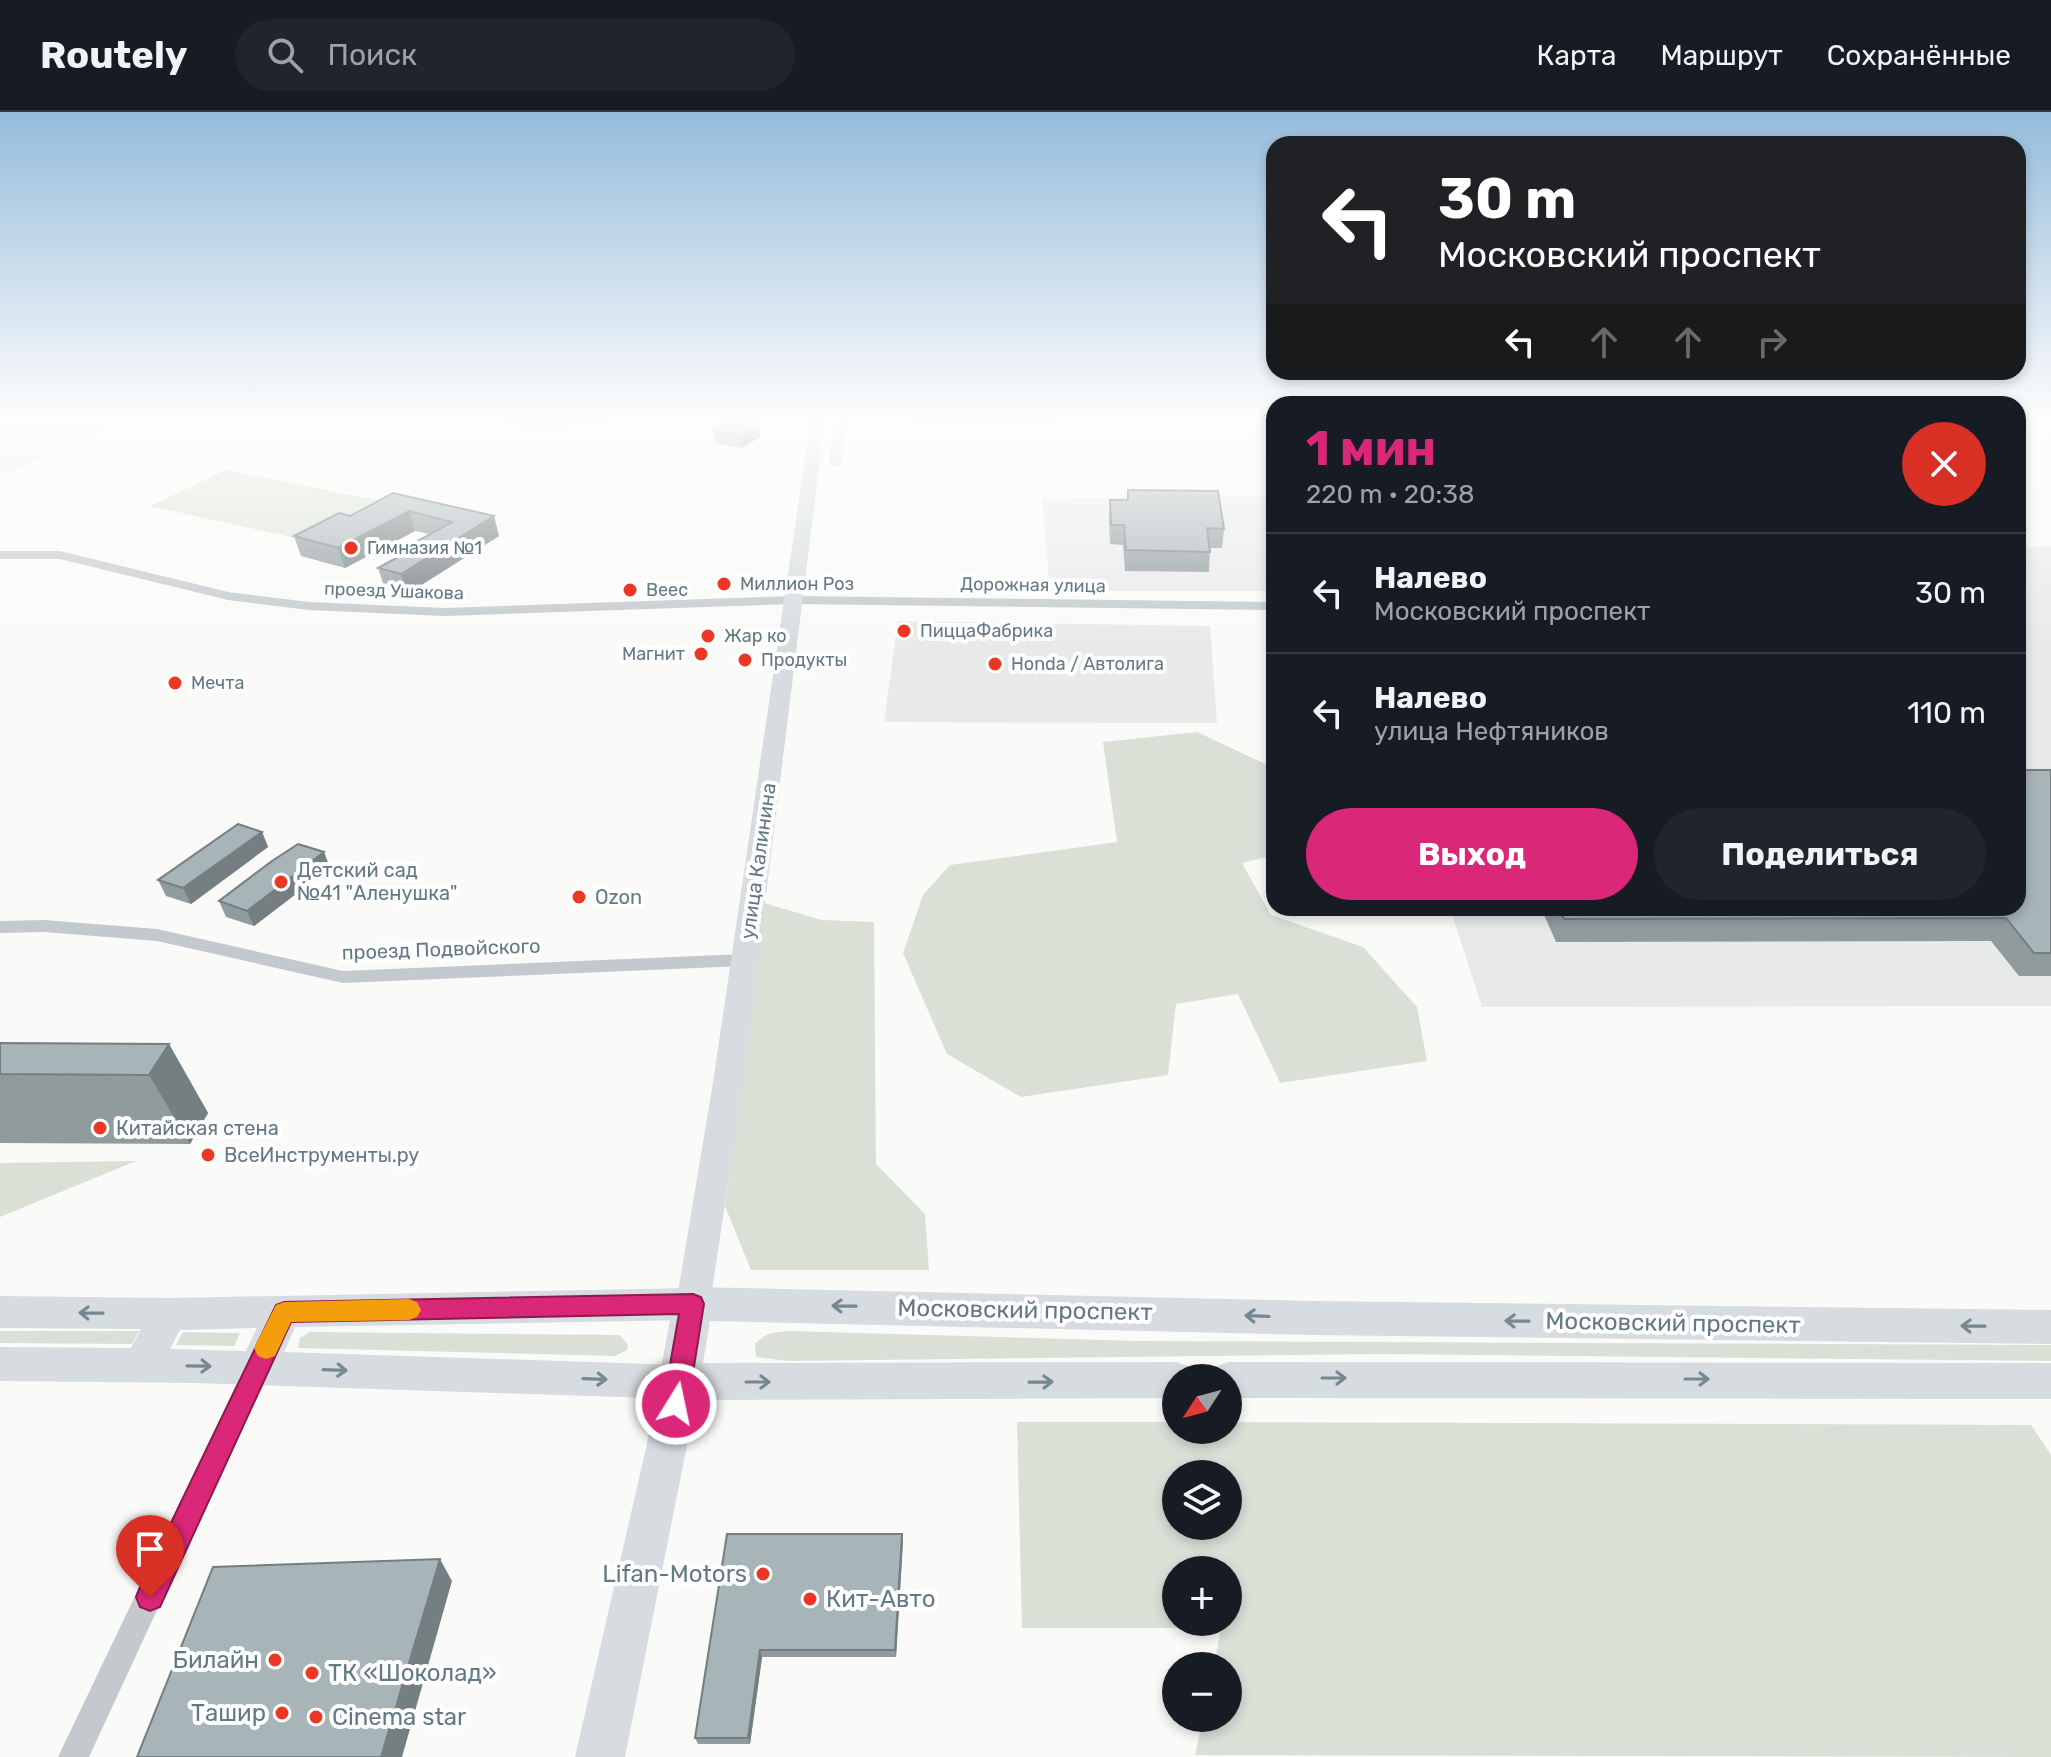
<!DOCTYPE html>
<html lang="ru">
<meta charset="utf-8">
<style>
:root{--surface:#171b24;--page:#20242c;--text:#f1f3f6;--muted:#9ea1a6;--line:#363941;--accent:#db2777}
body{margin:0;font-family:Rubik,sans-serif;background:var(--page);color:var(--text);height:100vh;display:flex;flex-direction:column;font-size:30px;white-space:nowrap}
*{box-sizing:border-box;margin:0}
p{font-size:26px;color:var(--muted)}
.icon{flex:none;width:44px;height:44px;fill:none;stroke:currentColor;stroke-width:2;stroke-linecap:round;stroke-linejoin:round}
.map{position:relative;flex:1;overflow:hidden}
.side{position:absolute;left:1266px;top:284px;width:760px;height:520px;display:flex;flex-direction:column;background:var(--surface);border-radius:24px;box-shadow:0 4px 12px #0003}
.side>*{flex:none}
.banner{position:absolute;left:1266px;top:24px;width:760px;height:244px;border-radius:24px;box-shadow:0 4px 12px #0003;background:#202124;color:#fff;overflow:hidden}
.needle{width:52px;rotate:234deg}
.controls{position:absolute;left:1162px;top:1252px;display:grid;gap:16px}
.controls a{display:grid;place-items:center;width:80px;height:80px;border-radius:50%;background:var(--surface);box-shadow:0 4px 12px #0003;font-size:40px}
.pin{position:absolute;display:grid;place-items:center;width:68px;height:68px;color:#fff;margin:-82px -34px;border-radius:50% 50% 50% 0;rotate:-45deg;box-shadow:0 0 8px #0007}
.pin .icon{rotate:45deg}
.me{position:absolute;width:88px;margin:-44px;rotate:10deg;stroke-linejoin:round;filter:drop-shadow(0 0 6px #0008)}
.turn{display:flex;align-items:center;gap:28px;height:168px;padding:0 40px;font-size:36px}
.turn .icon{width:104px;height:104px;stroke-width:2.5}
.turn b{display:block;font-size:56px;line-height:68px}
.lanes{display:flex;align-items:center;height:76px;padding:0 40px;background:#0003;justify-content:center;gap:40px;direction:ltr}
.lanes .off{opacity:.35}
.round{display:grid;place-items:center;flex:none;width:84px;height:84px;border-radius:42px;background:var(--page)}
.summary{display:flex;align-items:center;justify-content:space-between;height:136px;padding:0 40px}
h1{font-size:48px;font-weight:700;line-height:60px;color:var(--accent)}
.primary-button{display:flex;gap:16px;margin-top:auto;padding:16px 40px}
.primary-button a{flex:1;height:92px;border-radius:48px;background:var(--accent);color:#fff;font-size:32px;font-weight:700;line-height:92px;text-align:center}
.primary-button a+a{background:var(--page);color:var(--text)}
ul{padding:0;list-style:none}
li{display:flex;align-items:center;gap:24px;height:120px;padding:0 40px;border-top:2px solid var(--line)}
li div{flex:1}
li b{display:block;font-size:30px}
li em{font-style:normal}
header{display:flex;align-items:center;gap:48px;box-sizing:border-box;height:112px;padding:0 40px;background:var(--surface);border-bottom:2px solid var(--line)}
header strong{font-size:38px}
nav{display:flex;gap:44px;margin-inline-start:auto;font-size:28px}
.search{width:560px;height:72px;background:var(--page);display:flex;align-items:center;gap:20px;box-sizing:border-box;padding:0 28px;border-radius:44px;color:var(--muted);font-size:30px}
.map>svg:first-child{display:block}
.built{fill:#e8eae9}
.green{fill:#dbe0d7;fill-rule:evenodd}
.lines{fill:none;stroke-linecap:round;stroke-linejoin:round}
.minor{fill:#c3c9cc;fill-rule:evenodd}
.secondary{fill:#d6dcdf;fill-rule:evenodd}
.primary{fill:#d6dcdf;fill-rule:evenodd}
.trunk{fill:#d6dcdf;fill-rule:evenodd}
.wall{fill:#909b9e}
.shaded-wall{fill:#757e81}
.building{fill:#a7b4b8;stroke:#757e81;stroke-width:2}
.oneway{stroke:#748992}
.route{fill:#db2777;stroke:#8e194d;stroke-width:2}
.slow{fill:#f59e0b}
.poi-dot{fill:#ed3725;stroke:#fff;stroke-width:3}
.labels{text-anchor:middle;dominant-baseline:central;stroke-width:8;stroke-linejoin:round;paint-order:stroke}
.far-poi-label{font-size:18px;fill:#637a84;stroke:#fff;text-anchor:start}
.far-street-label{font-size:18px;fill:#637a84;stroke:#fff}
.street-label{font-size:20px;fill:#637a84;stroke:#fff}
.poi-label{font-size:20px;fill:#637a84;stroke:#fff;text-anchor:start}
.near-street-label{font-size:24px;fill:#637a84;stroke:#fff}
.near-poi-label{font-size:24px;fill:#637a84;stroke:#fff;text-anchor:end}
</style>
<header>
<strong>Routely</strong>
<div class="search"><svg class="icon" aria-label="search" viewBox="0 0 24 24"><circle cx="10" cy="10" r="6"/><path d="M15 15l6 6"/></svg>Поиск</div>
<nav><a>Карта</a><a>Маршрут</a><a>Сохранённые</a></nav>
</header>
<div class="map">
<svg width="2051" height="1645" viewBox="0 0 2051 1645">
<rect width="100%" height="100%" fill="#fafaf8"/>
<g class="built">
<polygon points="27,306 88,306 118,308 8,362 0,360 0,320"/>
<polygon points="1266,383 1274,410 1274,479 1050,479 1042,387"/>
<polygon points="2018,435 2051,435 2051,894 1482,895 1450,796 2018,796"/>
<polygon points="898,509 1210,514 1217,611 884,610"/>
</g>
<g class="green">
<polygon points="836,306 848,306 841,354 828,354"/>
<polygon points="226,358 376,388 305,428 150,394"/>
<polygon points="1197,620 1274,656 1274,743 1242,751 1271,803 1363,835 1417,895 1427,949 1280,971 1238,882 1176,892 1168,963 1021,985 947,942 903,841 923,783 950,753 1117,730 1103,630"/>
<polygon points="764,791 822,808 874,810 876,1052 925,1102 929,1158 751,1158 725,1094"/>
<polygon points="136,1049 0,1105 0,1051"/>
<polygon points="0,1219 139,1219 132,1232 0,1231"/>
<path d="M789,1219L1137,1229L2051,1233V1249L1382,1242L788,1249L756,1245L755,1232C765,1221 774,1220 789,1219Z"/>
<polygon points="183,1220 240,1221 234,1234 176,1233"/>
<polygon points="310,1220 620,1223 628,1233 627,1238 615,1244 298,1236 300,1226"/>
<path d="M1017,1310H1176V1318H1228V1310L2031,1313L2051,1343V1645L1195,1643L1203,1606H1228V1554H1214L1221,1516H1022ZM1176,1362H1228V1414H1176ZM1176,1458H1228V1510H1176Z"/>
</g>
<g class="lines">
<g class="minor">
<polygon points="484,306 531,310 623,306 618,309 531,316"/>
<polygon points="0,439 60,439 228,480 309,490 445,496 792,484 1274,490 1274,498 792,492 445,504 309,498 228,488 60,447 0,447"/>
<polygon points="44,808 157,817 343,859 744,842 753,848 744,854 343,871 157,829 44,820 0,821 0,809"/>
<polygon points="257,1245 266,1248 269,1256 89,1645 58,1645 248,1248"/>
</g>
<polygon class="secondary" points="811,306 825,306 742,977 710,1192 705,1202 693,1207 681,1202 676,1192 712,977"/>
<path class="primary" d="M693,1176L706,1181L711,1192L706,1203L693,1208L295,1215L284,1240L680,1253L694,1258L699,1270L694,1282L680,1287L194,1271L0,1269V1235L131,1236L141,1217L0,1216V1184L169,1186ZM257,1216L246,1239L170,1237L180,1218Z"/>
<g class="trunk">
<polygon points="693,1175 1313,1189 2051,1198 2051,1232 1313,1223 710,1209 703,1251 1176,1250 1190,1255 1196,1266 1176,1266 1176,1286 696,1288 625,1645 575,1645 646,1336 673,1192 679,1180"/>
<polygon points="1228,1250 2051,1251 2051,1287 1228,1286 1228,1266 1208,1266 1214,1255"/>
</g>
</g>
<g class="wall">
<polygon points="916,306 1056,306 1056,308 916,310"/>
<polygon points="713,318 760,325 742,336 715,331"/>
<polygon points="1128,378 1224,417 1222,436 1210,436 1209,460 1125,459 1123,433 1110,432 1109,407 1110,388 1127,388"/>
<polygon points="393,381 499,424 407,482 385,477 378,456 397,445 396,441 429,422 415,419 345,456 301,444 294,424 350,404"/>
<polygon points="2051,658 2051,864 2019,864 1991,829 1556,830 1541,796 2018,796"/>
<polygon points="262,720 268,735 191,792 166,784 158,768"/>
<polygon points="324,740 330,756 254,814 226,805 219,789"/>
<polygon points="0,931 169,932 208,1001 190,1032 0,1031"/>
<polygon points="727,1422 902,1422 903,1429 896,1545 762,1545 750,1632 698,1632 695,1626"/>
</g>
<g class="shaded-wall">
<polygon points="759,313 760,325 742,336 740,324"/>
<polygon points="409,399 415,419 345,456 338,436"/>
<polygon points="494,404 499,424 407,482 401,462"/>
<polygon points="262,720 268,735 191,792 183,776"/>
<polygon points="324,740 330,756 254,814 247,799"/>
<polygon points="169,932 208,1001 190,1032 149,963"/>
<polygon points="902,1422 903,1429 896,1545 895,1538"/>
<polygon points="440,1447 452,1469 402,1645 381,1645"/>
<polygon points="760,1538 762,1545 750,1632 748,1626"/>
</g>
<g class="building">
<polygon points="732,307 759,313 740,324 713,318"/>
<polygon points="1128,378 1218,379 1224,417 1207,416 1210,440 1126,438 1124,413 1111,413 1110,388 1128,388"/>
<polygon points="393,381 494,404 401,462 378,456 402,443 396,441 452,410 409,399 338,436 294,424 339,401 350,404"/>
<polygon points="2018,658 2051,658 2051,841 2034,841 2006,806 1564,807 1559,796 2018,796"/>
<polygon points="238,712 262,720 183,776 158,768"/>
<polygon points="298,732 324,740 247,799 219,789 272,749"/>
<polygon points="0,931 169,932 149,963 0,962"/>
<polygon points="727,1422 902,1422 895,1538 760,1538 748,1626 695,1626"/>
<polygon points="440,1447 381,1645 137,1645 213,1455"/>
</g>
<defs><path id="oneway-shaft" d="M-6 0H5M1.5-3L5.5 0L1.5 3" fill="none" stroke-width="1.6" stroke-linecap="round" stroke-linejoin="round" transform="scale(2)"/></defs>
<g class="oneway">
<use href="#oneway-shaft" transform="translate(844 1194) rotate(-179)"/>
<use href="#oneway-shaft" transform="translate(91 1201) rotate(-179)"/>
<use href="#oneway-shaft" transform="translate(1257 1204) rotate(-178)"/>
<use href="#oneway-shaft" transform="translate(1517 1209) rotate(-179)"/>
<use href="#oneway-shaft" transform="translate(1973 1214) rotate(-179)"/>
<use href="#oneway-shaft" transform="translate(199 1254) rotate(1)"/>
<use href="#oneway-shaft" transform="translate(335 1258) rotate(2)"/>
<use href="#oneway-shaft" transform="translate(1334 1266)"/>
<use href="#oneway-shaft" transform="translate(595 1267) rotate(2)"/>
<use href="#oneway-shaft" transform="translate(1697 1267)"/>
<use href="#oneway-shaft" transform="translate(758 1270)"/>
<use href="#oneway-shaft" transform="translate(1041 1270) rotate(-1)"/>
</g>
<linearGradient id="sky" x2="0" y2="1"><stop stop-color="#95bcdc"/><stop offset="0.57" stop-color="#fdfdfc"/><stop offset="1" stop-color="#fdfdfc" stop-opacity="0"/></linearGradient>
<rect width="2051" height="536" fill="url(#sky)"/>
<polygon class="route" points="693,1182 701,1185 704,1192 688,1292 685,1300 676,1303 667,1300 663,1292 679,1202 291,1210 160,1495 150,1499 140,1495 136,1485 140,1475 276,1193 284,1190"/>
<polygon class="slow" points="409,1187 417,1190 421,1198 417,1205 409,1208 291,1210 275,1244 266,1247 258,1244 254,1236 276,1193 284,1190"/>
<g class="poi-dot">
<circle cx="351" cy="436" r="8"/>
<circle cx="724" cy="472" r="8"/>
<circle cx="630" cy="478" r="8"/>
<circle cx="904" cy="519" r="8"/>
<circle cx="708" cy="524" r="8"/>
<circle cx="701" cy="542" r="8"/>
<circle cx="745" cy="548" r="8"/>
<circle cx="995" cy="552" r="8"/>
<circle cx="175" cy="571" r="8"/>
<circle cx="281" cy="770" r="8"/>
<circle cx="579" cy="785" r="8"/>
<circle cx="100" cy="1016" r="8"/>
<circle cx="208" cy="1043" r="8"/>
<circle cx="763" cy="1462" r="8"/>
<circle cx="810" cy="1487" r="8"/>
<circle cx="275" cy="1548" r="8"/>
<circle cx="312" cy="1561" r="8"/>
<circle cx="282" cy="1601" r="8"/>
<circle cx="316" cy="1605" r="8"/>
</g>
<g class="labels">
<g class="far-poi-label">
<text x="367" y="436">Гимназия №1</text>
<text x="740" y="472">Миллион Роз</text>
<text x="646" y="478">Веес</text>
<text x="920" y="519">ПиццаФабрика</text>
<text x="724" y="524">Жар ко</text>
<text x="685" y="542" text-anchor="end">Магнит</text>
<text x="761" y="548">Продукты</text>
<text x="1011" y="552">Honda / Автолига</text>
<text x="191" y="571">Мечта</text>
</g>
<g class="far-street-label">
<text transform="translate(1033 473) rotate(1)">Дорожная улица</text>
<text transform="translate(394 479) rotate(2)">проезд Ушакова</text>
</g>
<g class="street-label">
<text transform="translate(758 749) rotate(-82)">улица Калинина</text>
<text transform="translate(441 837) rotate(-2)">проезд Подвойского</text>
</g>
<g class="poi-label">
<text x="297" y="758">Детский сад<tspan x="297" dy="23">№41 "Аленушка"</tspan></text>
<text x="595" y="785">Ozon</text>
<text x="116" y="1016">Китайская стена</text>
<text x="224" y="1043">ВсеИнструменты.ру</text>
</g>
<g class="near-street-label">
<text transform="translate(1025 1198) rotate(1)">Московский проспект</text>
<text transform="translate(1673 1211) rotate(1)">Московский проспект</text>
</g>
<g class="near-poi-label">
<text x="747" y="1462">Lifan-Motors</text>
<text x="826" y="1487" text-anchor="start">Кит-Авто</text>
<text x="259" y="1548">Билайн</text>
<text x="328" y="1561" text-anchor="start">ТК «Шоколад»</text>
<text x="266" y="1601">Ташир</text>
<text x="332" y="1605" text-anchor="start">Cinema star</text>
</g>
</g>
</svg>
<div class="controls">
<a><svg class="needle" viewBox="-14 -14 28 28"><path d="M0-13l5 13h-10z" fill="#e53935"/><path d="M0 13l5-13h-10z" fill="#9ea1a6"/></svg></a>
<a><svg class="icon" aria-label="layers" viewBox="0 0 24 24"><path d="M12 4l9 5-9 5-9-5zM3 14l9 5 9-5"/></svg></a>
<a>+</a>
<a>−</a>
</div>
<div class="pin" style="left:150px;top:1485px;background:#d93025"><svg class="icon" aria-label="arrive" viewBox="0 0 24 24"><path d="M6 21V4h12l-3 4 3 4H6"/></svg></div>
<svg class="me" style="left:676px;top:1292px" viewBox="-20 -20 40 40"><circle r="17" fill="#db2777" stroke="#fff" stroke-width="3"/><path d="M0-11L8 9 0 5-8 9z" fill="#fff"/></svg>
<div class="banner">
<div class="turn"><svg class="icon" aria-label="left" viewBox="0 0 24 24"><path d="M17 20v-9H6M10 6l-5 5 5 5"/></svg><div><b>30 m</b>Московский проспект</div></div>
<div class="lanes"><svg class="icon" aria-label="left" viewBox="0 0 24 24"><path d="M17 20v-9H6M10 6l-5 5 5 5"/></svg><svg class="icon off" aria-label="ahead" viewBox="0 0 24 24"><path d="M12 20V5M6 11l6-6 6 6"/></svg><svg class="icon off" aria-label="ahead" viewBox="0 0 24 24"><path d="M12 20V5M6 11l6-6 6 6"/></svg><svg class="icon off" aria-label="right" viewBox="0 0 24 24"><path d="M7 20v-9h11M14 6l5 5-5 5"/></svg></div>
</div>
<section class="side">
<div class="summary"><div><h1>1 мин</h1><p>220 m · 20:38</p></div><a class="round" style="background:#d93025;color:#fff"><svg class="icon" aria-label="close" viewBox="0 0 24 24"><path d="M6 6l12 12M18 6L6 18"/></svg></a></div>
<ul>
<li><svg class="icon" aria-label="left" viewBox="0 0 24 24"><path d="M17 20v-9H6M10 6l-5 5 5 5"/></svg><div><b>Налево</b><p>Московский проспект</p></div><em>30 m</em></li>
<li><svg class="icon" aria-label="left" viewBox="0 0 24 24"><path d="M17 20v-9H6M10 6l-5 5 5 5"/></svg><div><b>Налево</b><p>улица Нефтяников</p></div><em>110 m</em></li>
</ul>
<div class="primary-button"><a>Выход</a><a>Поделиться</a></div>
</section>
</div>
